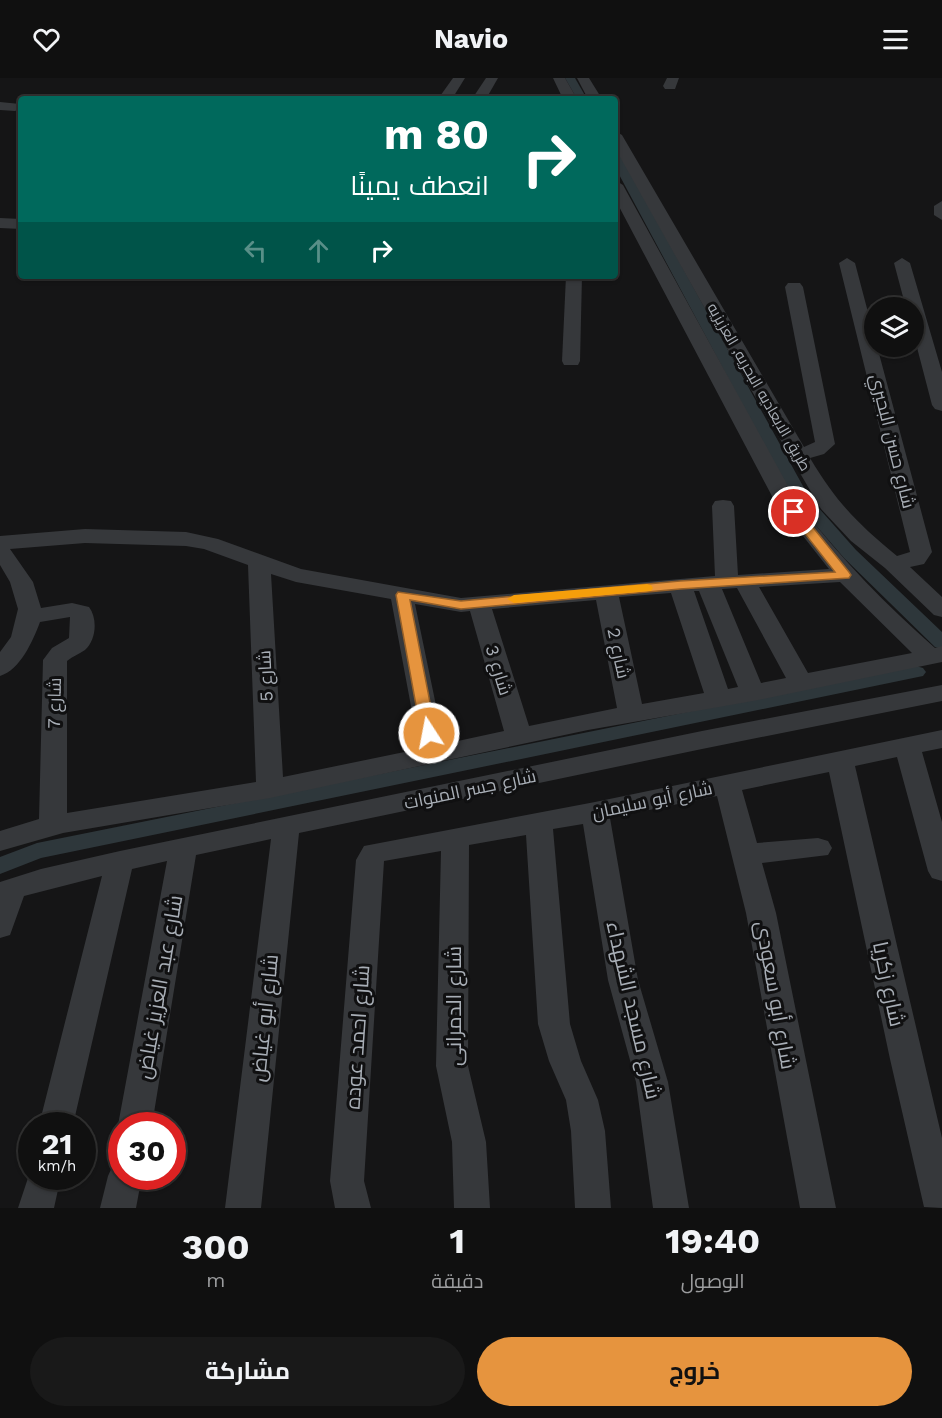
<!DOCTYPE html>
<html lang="ar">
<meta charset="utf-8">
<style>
:root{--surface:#101010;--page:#191919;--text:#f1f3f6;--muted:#9c9d9f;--line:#303030;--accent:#e6943e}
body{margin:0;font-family:"Work Sans",Cairo,sans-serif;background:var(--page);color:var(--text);direction:rtl;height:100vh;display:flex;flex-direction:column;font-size:22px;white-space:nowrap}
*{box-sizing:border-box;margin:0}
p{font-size:20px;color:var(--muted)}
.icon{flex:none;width:33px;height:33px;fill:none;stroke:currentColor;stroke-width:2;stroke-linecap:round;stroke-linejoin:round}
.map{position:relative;height:1130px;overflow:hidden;direction:ltr}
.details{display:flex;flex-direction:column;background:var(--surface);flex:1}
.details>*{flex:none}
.banner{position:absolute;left:18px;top:18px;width:600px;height:183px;border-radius:6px;box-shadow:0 2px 4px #0004,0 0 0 2px var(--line);direction:rtl;background:#00695c;color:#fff;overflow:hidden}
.tools{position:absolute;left:864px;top:219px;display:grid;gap:12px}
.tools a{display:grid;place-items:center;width:60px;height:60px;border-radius:50%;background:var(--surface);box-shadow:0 2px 4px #0004,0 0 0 2px var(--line);font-size:30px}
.speed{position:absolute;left:18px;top:1034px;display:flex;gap:12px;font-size:30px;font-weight:700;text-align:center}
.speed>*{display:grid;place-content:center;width:78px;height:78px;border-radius:50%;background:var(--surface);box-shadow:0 2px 4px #0004,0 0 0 2px var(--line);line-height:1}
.speed small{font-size:15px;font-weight:400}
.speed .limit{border:9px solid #d22;background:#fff;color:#111}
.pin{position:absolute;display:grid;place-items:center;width:51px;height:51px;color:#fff;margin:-26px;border:3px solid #fff;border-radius:50%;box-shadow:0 2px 6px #0007}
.me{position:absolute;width:66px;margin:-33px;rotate:349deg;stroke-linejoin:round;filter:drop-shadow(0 0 4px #0008)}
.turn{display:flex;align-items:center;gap:21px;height:126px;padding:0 30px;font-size:27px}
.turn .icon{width:78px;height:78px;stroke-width:2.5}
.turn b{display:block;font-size:42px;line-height:51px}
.lanes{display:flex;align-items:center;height:57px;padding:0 30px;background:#0003;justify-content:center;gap:30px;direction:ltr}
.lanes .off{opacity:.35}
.eta{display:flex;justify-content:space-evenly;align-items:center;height:102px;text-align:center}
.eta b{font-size:36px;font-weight:700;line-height:42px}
.cta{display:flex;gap:12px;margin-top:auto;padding:12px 30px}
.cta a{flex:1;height:69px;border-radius:36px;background:var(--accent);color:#111;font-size:24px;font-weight:700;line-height:69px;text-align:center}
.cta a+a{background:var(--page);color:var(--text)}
header{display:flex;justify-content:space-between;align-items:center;height:78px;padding:0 30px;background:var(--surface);font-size:27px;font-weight:700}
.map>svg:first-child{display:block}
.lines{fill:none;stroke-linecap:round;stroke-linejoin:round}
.canal{fill:#2e373b;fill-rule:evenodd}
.minor{fill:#36383b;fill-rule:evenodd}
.route{fill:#e6943e;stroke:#966028;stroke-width:1.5}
.slow{fill:#f59e0b}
.labels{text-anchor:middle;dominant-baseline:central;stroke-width:6;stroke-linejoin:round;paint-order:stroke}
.far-street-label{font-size:15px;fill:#a8aeb6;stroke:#101011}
.street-label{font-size:18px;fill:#a8aeb6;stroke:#101011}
.near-street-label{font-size:21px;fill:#a8aeb6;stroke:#101011}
</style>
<header><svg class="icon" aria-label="menu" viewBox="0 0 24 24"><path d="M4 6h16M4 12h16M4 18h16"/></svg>Navio<svg class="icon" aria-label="heart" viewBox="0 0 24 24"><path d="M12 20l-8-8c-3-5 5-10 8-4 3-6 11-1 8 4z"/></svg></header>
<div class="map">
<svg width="942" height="1130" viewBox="0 0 942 1130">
<rect width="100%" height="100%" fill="#151516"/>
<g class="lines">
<g class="canal">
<polygon points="565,0 575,0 587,21 577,21"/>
<polygon points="615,74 621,78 809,419 856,472 942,554 942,571 935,569 844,480 793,421 615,89"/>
<polygon points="916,588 923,590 926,594 923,598 41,780 0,796 0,779 37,765"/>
</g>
<g class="minor">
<polygon points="453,0 465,0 452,21 438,21"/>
<polygon points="486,0 498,0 486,21 472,21"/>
<polygon points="553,0 565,0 577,21 563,21"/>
<polygon points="577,0 589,0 602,21 588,21"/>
<polygon points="667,0 679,0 675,11 665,11 663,8"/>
<polygon points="0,24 20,26 21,30 15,33 0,32"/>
<path d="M615,53L622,57L804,369L815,364L785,209L788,205H800L803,209L835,366L824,376L810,380C837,425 857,445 897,478L910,474L839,185L847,180L855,185L874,257V268H877L932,474L924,486L910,489L942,519V539L934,537L885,490L851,463L821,431L732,279L615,70Z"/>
<path d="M615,102L623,107L794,419C835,475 883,524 935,570L942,568V584L753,623L588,652L270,720L63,755L0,773V753L39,741L43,582L52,570L69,560L70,539L40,544C33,563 20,592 0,598V574L11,559L18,531L10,504L0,487V458L85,451L186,454L218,461L301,491L461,520L715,498L712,428L715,423L723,422L731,423L734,428L738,497L829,491L773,420L615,121ZM85,465L186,468L204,471L248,487L256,704L67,735V583C73,578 79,576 85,572C96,562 98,541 89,529L72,525L41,530L33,504L10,471ZM271,496L296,504L391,521L419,671L283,699ZM840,504L912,575L808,595L759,509ZM737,510L786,600L761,605L722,511ZM694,513H699L738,609L728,611ZM671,515L704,615L642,626L619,519ZM596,522L617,630L529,648L492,531ZM415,526L461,534L470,533L504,653L444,666Z"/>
<polygon points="942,123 942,142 934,137 934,128"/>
<polygon points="0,140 21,141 21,151 0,150"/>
<polygon points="902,180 910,185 942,294 942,333 935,331 932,327 914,258 914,230 906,230 894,185"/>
<polygon points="566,198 582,198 580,283 578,287 564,287 562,283"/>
<polygon points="942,607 942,623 702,671 299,755 261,1130 225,1130 271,761 196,777 152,1047 122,1047 122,1054 118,1047 167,783 132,791 73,1047 39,1047 102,798 24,818 10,857 0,860 0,804 41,791 120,773 702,653"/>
<polygon points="942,652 942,670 922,674 942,744 942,803 932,800 928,793 897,679 855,688 942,1060 942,1130 924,1129 890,981 829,694 742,712 757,765 818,760 828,763 832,770 828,777 762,785 776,835 836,1130 800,1130 746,835 717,718 610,740 638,902 668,1004 689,1130 653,1130 636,1004 608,902 583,746 553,751 570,946 581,983 598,1022 605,1053 611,1130 575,1130 571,1053 566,1022 549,983 538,946 526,757 469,767 468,988 486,1064 490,1130 454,1130 452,1064 436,988 441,773 384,783 364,1103 371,1130 335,1130 330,1103 356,782 364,768 595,724"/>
<polygon points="122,1084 122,1098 142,1098 136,1130 100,1130 108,1098 113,1087"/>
<polygon points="32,1088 32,1098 61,1098 54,1130 18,1130"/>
</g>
</g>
<polygon class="route" points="794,431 799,432 849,494 851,497 849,500 680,511 461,531 410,522 436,655 429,660 421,655 396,517 398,514 461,523 680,503 835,494 788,434"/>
<polygon class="slow" points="647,506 651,507 653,510 651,513 514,525 507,521 514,517"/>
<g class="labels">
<g class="far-street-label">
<text transform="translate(759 309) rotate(60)">طريق الابعاديه البحريه, العزيزيه</text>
</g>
<g class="street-label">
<text transform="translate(893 363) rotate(76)">شارع حسن البحيري</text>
<text transform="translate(619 575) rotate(78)">شارع 2</text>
<text transform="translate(499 592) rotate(73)">شارع 3</text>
<text transform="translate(265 598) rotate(-93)">شارع 5</text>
<text transform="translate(54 625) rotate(-89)">شارع 7</text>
<text transform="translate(470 711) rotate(-12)">شارع جسر المنوات</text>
<text transform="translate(652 722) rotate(-12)">شارع أبو سليمان</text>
</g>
<g class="near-street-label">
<text transform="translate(889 906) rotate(78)">شارع زكريا</text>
<text transform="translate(159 909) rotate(-80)">شارع عبد العزيز غياض</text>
<text transform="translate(776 917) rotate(80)">شارع أبو سعودى</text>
<text transform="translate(453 928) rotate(-90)">شارع الدمرانى</text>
<text transform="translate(634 932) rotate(77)">شارع مسجد الشهداء</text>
<text transform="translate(264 940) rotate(-84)">شارع أبو غياض</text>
<text transform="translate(357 959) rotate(-86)">شارع احمد عوده</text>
</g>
</g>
</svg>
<div class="tools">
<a><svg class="icon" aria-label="layers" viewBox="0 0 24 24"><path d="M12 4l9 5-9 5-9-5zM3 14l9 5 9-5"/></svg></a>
</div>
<div class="speed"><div>21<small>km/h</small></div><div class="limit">30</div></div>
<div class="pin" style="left:794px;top:434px;background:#d93025"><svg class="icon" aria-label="arrive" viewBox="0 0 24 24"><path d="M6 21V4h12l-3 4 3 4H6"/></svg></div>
<svg class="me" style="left:429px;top:655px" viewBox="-20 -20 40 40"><circle r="17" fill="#e6943e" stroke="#fff" stroke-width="3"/><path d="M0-11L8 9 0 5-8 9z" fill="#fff"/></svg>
<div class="banner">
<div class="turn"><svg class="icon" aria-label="right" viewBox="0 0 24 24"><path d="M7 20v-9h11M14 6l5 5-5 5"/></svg><div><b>80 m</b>انعطف يمينًا</div></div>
<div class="lanes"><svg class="icon off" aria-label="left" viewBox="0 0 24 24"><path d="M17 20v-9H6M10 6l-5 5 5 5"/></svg><svg class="icon off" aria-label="ahead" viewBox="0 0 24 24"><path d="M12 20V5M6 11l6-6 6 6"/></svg><svg class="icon" aria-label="right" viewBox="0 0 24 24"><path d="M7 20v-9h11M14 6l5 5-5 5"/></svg></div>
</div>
</div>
<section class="details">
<div class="eta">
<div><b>19:40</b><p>الوصول</p></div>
<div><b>1</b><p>دقيقة</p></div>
<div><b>300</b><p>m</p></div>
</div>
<div class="cta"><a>خروج</a><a>مشاركة</a></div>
</section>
